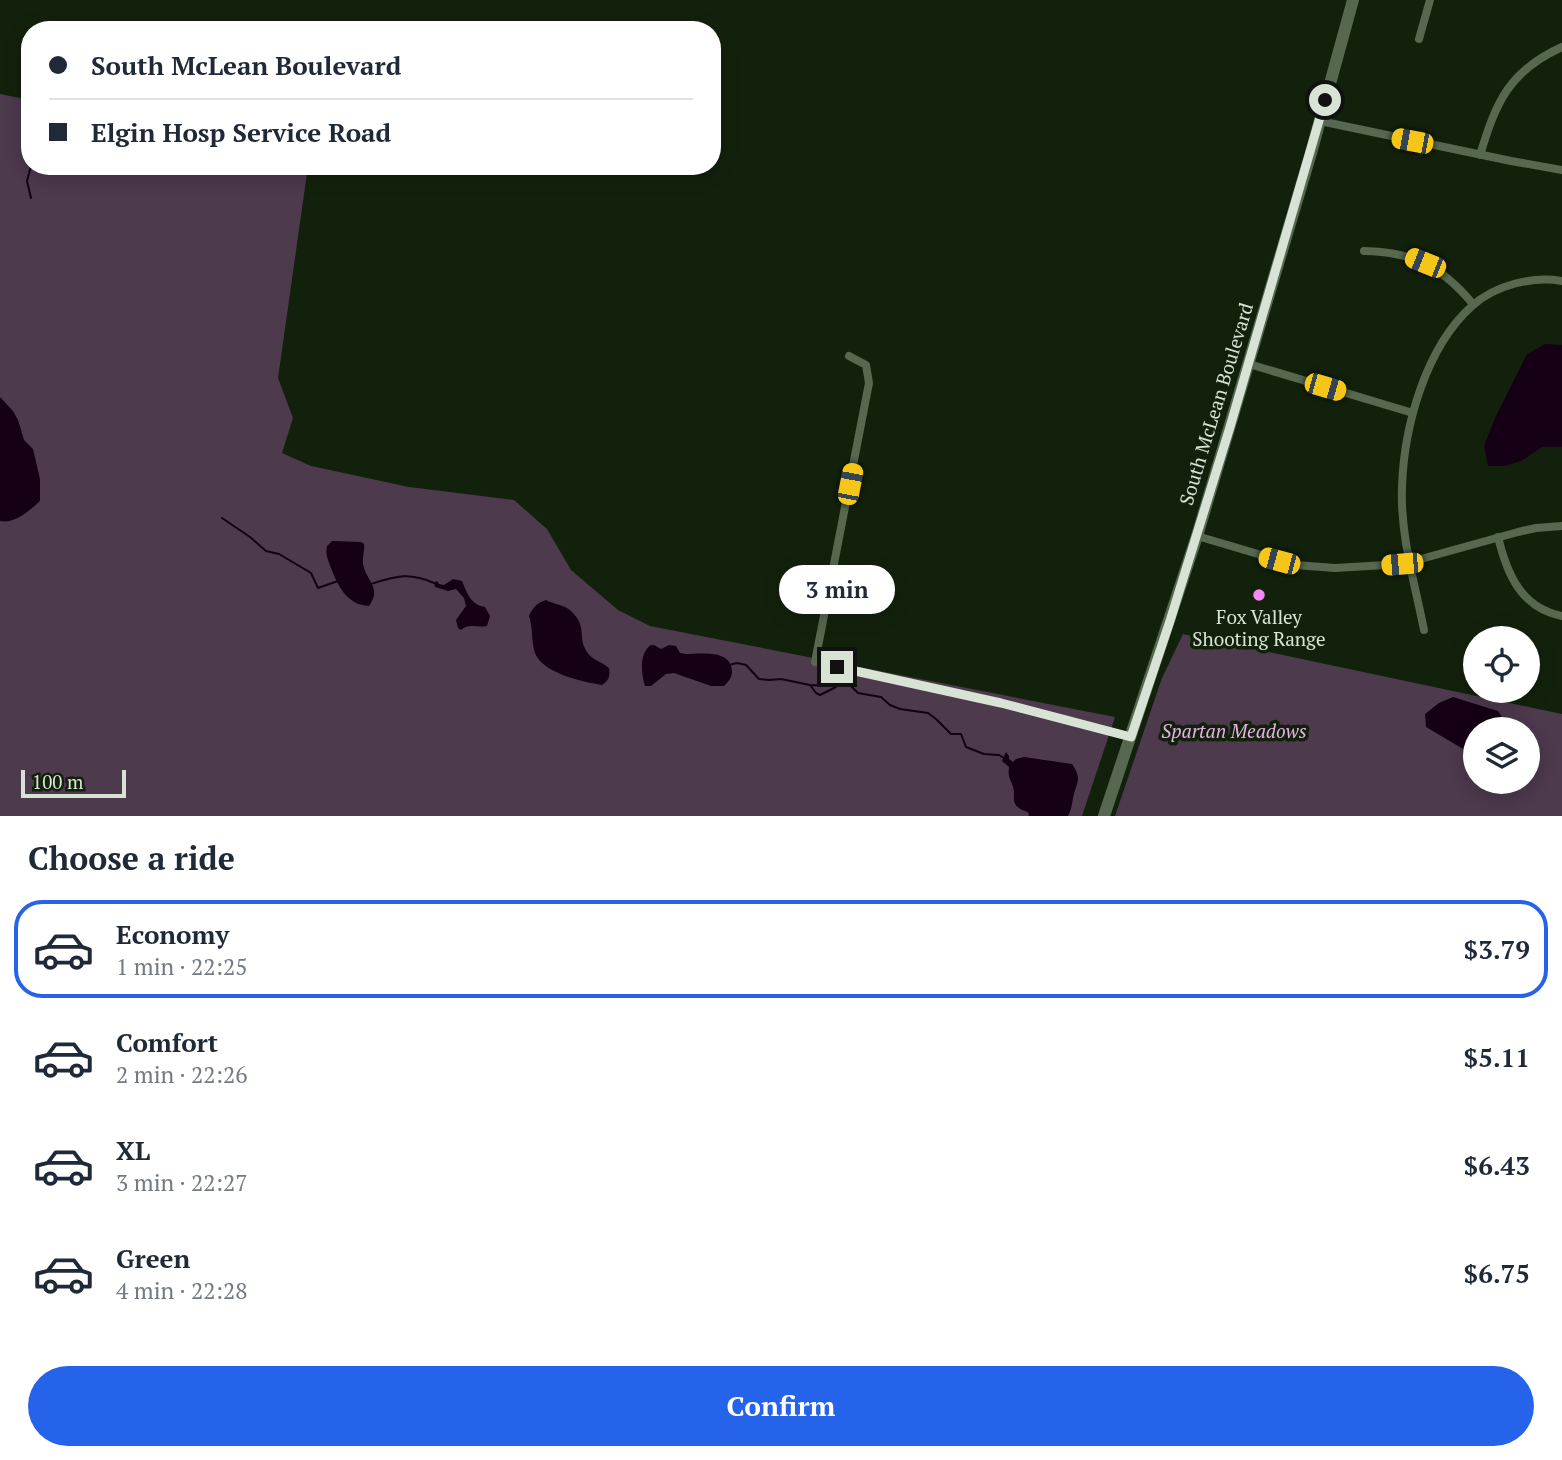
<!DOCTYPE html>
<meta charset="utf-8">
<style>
:root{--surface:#fff;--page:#f6f6f7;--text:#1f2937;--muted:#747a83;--line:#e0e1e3;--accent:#2563eb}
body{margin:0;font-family:"PT Serif",serif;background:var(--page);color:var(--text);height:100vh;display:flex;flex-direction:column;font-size:26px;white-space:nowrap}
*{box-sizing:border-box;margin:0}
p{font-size:23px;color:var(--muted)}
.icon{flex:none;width:38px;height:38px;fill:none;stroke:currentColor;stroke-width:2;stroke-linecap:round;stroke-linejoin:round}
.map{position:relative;height:816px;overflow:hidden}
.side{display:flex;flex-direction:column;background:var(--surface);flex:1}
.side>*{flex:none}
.banner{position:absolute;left:21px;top:21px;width:700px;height:154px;border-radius:28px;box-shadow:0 4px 18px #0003;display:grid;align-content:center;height:154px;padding:0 28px;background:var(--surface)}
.fabs{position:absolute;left:1463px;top:626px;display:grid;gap:14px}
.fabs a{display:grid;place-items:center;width:77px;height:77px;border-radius:50%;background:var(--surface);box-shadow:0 4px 18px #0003;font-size:35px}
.scale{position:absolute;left:21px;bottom:18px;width:105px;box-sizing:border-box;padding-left:7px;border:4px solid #d9e3d5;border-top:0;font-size:19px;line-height:24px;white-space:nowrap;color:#d9e3d5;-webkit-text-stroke:5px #12210c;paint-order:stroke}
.end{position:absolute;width:32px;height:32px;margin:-16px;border:9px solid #d9e3d5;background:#111;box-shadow:0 0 0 4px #111}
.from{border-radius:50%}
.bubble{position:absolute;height:49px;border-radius:24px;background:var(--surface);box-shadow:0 4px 18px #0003;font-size:23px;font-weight:700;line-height:49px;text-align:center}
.car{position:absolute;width:21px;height:42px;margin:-21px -10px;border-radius:9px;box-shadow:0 0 5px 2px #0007;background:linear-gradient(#f5c518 24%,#345 0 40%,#f5c518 0 76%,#345 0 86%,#f5c518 0)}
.banner b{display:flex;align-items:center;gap:24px;height:66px;font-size:26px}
.banner b+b{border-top:2px solid var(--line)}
.banner i{width:18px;height:18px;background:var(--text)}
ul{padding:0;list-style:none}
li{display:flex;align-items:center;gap:21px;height:98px;margin:0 14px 10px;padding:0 14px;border:4px solid transparent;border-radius:28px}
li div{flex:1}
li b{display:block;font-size:26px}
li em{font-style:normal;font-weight:700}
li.on{border-color:var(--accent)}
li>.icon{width:63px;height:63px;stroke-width:1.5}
h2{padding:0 28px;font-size:32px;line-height:84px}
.primary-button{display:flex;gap:14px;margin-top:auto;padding:14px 28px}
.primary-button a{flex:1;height:80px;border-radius:42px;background:var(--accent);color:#fff;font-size:28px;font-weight:700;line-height:80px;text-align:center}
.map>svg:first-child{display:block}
.green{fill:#4d3a4d;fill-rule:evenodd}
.water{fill:#150015}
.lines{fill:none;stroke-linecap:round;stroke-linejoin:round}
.stream{stroke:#150015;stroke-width:2}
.street{stroke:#56684f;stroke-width:8}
.secondary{stroke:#56684f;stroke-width:12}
.route{stroke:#d9e3d5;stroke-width:9}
.poi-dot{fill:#f38af1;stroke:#12210c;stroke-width:2.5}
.labels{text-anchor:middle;stroke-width:7;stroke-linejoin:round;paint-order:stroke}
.street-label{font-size:19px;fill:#d9e3d5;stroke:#12210c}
.poi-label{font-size:19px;fill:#d9e3d5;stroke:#12210c}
.park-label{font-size:19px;font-style:italic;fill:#e7afe5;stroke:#12210c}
</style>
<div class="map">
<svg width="1562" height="816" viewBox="0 0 1562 816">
<rect width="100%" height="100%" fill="#12210c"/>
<path class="green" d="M 0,94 L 30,100 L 30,166 L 308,166 L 278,378 L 293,418 L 282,453 L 311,466 L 409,487 L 514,500 L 547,529 L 571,570 L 618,610 L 650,626 L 1115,717 L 1082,816 L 0,816 Z
M 1183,634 L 1562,714 L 1562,816 L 1115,816 L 1162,678 ZM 1475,730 L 1528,730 L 1528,782 L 1475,782 Z"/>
<path class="water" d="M 1545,344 L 1562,345 L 1562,447 L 1542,447 L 1521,461 L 1505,466 L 1488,466 L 1484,446 L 1495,418 L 1527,354 Z
M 0,397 L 13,411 L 18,420 L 24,440 L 33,449 L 40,479 L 40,501 C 29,511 15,524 0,521 Z
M 332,541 L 361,542 L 364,544 C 365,552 361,560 364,568 C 369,583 381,589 369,606 C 347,605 338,586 331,568 C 328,560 325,555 327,546 Z
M 453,579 L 462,581 C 467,593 471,605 485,607 L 490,616 L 487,626 C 477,628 469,623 461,630 L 458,628 L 456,620 L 466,606 L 464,598 L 456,589 L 448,591 L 435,587 L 434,583 L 437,581 L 439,584 L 444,585 Z
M 546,600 C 553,604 565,605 571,611 C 588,627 577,637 587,652 C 592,660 602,662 609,668 C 610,677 609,680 602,685 C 583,682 542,673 535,653 C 531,641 533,627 529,616 C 533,607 537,603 546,600 Z
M 651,645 L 654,645 L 661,649 L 669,645 L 676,646 L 680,653 L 686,654 C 700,654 726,650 731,666 C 734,675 730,680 724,686 L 711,686 L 674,673 L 666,674 L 651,686 L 645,686 C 641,673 639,653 651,645 Z
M 1453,697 L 1498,711 L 1507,725 L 1508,730 L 1475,730 L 1475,756 L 1426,727 L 1425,714 L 1439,703 Z
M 1006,752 L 1009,756 L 1009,759 L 1013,762 L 1016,759 L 1024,757 L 1072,764 C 1083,780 1076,782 1073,798 C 1072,805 1071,810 1068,816 L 1029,816 L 1028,812 C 1006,805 1018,796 1012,784 C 1009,777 1008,775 1009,767 L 1002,761 Z"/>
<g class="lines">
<path class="stream" d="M 31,166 L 27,181 L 31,198
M 222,518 L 250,537 L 266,551 L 279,554 L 311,573 L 318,588 L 338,581
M 371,584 C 397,576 409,572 434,583
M 729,665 L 737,663 L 746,665 L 759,679 L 769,680 L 781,679 L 810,685 L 851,686 L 858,693 L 881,697 L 890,705 L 900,709 L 928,713 L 936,719 L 951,734 L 961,734 L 966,747 L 984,754 L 999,755 L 1004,758
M 810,685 L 816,693 L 820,695 L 836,687"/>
<path class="street" d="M 1419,39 L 1430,0
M 1320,121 L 1511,161 L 1562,170
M 1480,155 C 1496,102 1509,71 1562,47
M 1364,251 C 1414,252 1441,266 1473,304
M 849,356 L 866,365 L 869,383 L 815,662 C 921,684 1027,708 1131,737
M 1249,364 L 1413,413
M 1197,536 L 1295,565 L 1335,568 L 1403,564 L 1518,532 L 1536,528 L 1562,526
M 1498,537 C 1507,574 1521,608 1562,616
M 1424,630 C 1415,584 1400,535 1402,487 C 1404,427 1425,348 1472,306 C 1495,285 1532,276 1562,281"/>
<path class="secondary" d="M 1104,816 L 1197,536 L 1311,153 L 1353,0"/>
</g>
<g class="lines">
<path class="route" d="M 837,667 L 1001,703 L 1131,737 L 1170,621 L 1230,427 L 1325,100"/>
</g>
<circle class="poi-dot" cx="1259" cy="595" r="7"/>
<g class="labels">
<g class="street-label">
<text transform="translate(1216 404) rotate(-73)" y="7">South McLean Boulevard</text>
</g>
<g class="poi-label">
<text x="1259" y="624">Fox Valley<tspan x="1259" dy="22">Shooting Range</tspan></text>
</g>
<g class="park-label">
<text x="1234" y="738">Spartan Meadows</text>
</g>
</g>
</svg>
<div class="fabs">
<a><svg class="icon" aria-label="locate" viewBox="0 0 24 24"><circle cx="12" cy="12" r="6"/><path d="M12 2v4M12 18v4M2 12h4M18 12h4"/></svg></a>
<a><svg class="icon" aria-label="layers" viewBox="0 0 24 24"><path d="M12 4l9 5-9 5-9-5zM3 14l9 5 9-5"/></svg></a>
</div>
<div class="scale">100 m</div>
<i class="end from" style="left:1325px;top:100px"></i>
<i class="end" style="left:837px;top:667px"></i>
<div class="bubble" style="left:779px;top:565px;width:116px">3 min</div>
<i class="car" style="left:1412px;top:141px;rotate:281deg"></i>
<i class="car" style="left:1425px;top:263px;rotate:292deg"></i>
<i class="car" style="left:1325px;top:387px;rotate:106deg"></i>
<i class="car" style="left:850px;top:484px;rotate:11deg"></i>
<i class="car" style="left:1279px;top:561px;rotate:285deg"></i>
<i class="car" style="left:1402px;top:564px;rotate:265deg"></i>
<div class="banner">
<b><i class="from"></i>South McLean Boulevard</b>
<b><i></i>Elgin Hosp Service Road</b>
</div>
</div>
<section class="side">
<h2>Choose a ride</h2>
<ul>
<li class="on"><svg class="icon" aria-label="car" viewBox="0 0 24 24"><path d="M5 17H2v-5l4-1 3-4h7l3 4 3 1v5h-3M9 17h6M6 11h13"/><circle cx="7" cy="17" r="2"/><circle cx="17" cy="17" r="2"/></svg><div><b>Economy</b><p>1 min · 22:25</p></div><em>$3.79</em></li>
<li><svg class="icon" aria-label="car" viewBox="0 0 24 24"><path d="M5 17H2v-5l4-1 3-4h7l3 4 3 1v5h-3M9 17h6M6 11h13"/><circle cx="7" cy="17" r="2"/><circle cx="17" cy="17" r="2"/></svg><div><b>Comfort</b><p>2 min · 22:26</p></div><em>$5.11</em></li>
<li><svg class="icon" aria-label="car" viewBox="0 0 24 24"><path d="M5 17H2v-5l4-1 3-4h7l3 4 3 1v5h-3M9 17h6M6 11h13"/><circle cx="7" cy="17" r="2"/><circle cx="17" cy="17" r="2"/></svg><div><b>XL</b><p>3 min · 22:27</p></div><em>$6.43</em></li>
<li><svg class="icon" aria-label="car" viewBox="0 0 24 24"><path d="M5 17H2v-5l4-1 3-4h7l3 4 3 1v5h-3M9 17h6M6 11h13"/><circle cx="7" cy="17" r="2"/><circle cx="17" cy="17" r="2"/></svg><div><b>Green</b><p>4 min · 22:28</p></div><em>$6.75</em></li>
</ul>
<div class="primary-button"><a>Confirm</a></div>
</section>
